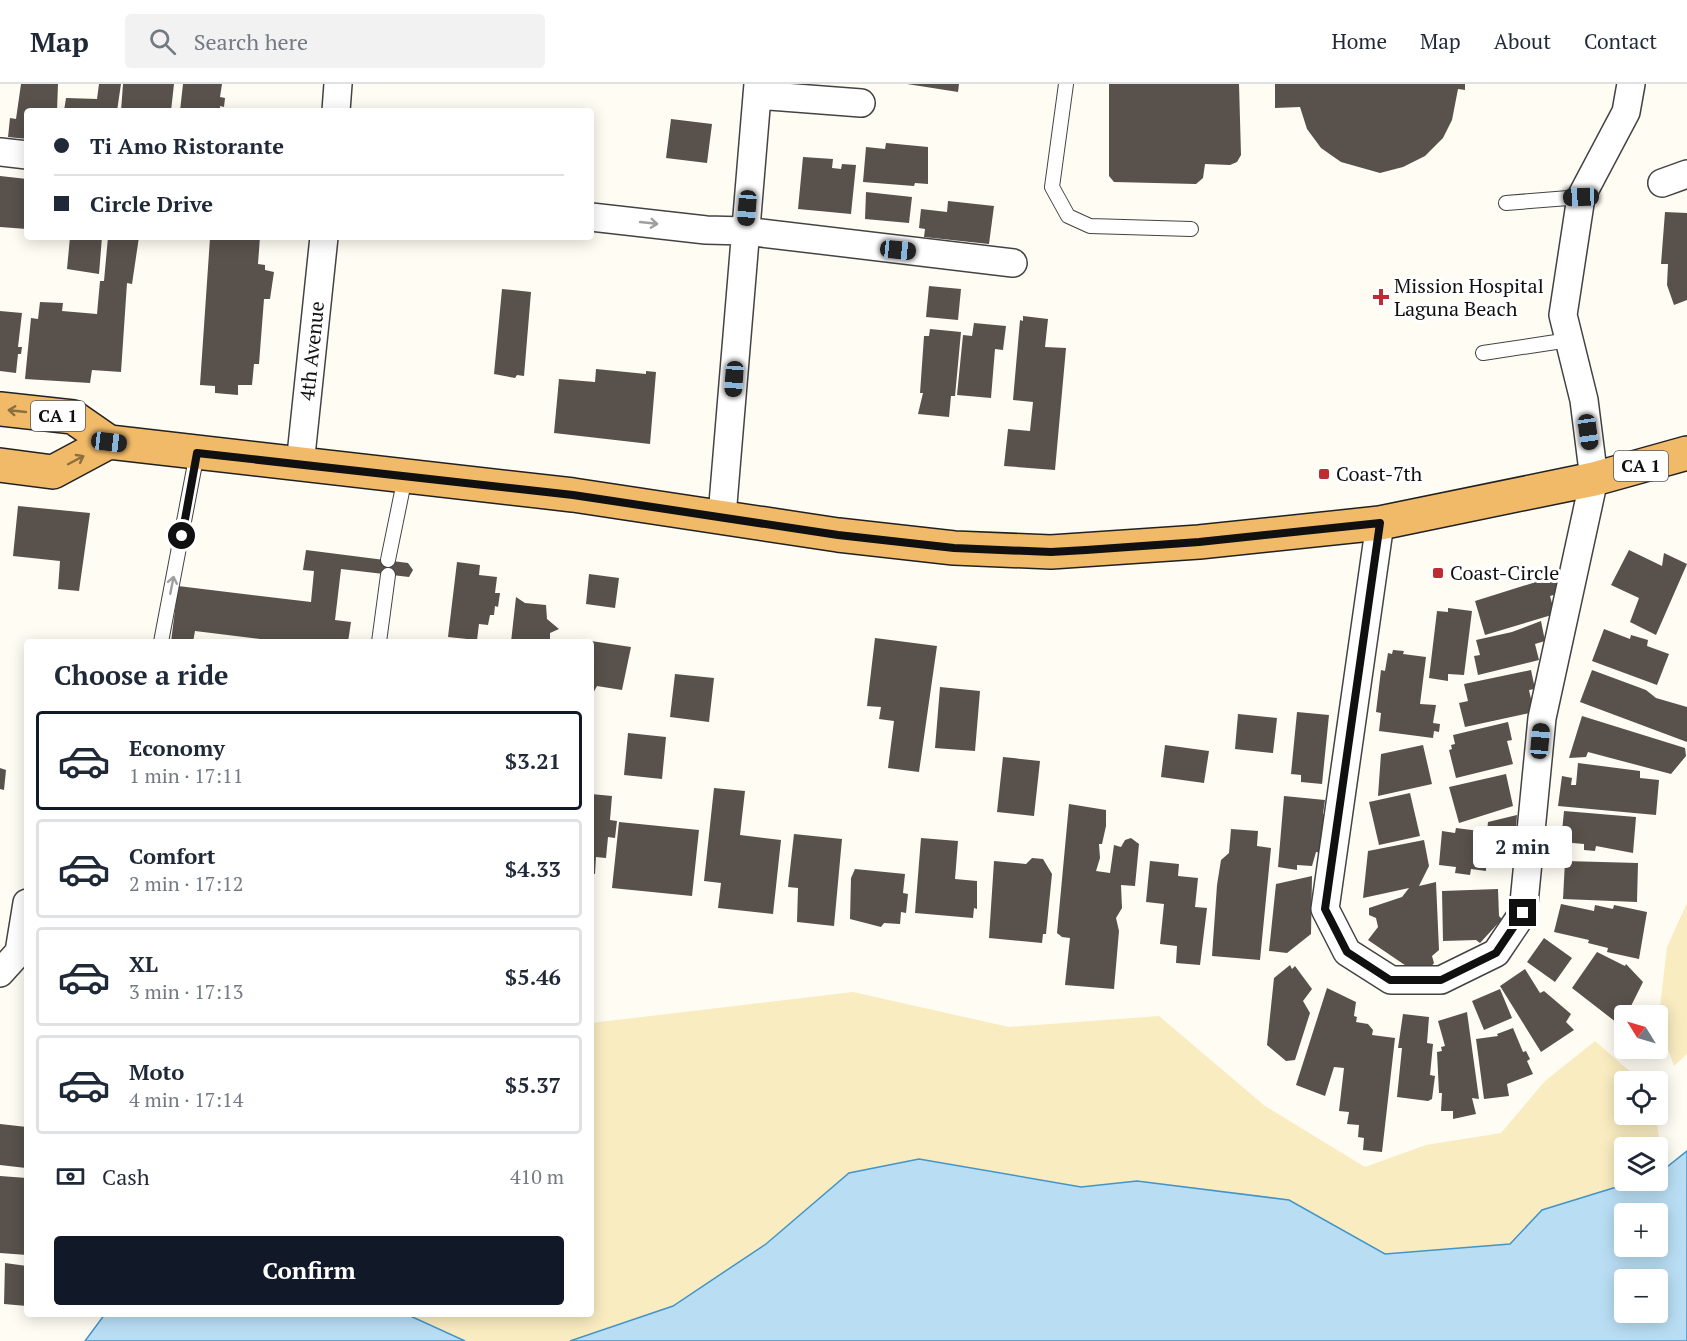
<!DOCTYPE html>
<meta charset="utf-8">
<style>
:root{--surface:#fff;--page:#f2f2f3;--text:#1f2937;--muted:#747a83;--line:#e0e1e3;--accent:#111827}
body{margin:0;font-family:"PT Serif",serif;background:var(--page);color:var(--text);height:100vh;display:flex;flex-direction:column;font-size:22px;white-space:nowrap}
*{box-sizing:border-box;margin:0}
p{font-size:20px;color:var(--muted)}
.icon{flex:none;width:33px;height:33px;fill:none;stroke:currentColor;stroke-width:2;stroke-linecap:round;stroke-linejoin:round}
.map{position:relative;flex:1;overflow:hidden}
.panel{position:absolute;left:24px;top:555px;width:570px;height:678px;display:flex;flex-direction:column;background:var(--surface);border-radius:6px;box-shadow:0 3px 15px #0003}
.panel>*{flex:none}
.guide{position:absolute;left:24px;top:24px;width:570px;height:132px;border-radius:6px;box-shadow:0 3px 15px #0003;display:grid;align-content:center;height:132px;padding:0 30px;background:var(--surface)}
.needle{width:39px;rotate:307deg}
.tools{position:absolute;left:1614px;top:921px;display:grid;gap:12px}
.tools a{display:grid;place-items:center;width:54px;height:54px;border-radius:6px;background:var(--surface);box-shadow:0 3px 15px #0003;font-size:30px}
.end{position:absolute;width:27px;height:27px;margin:-14px;border:8px solid #101010;background:#fff;box-shadow:0 0 0 3px #fff}
.from{border-radius:50%}
.bubble{position:absolute;height:42px;border-radius:6px;background:var(--surface);box-shadow:0 3px 15px #0003;font-size:20px;font-weight:600;line-height:42px;text-align:center}
.car{position:absolute;width:18px;height:36px;margin:-18px -9px;border-radius:8px;box-shadow:0 0 4px 2px #0007;background:linear-gradient(#222 24%,#8ab4d8 0 40%,#222 0 76%,#8ab4d8 0 86%,#222 0)}
.guide b{display:flex;align-items:center;gap:21px;height:57px;font-size:22px}
.guide b+b{border-top:2px solid var(--line)}
.guide i{width:15px;height:15px;background:var(--text)}
ul{padding:0;list-style:none}
li{display:flex;align-items:center;gap:18px;height:99px;margin:0 12px 9px;padding:0 18px;border:3px solid var(--line);border-radius:6px}
li div{flex:1}
li b{display:block;font-size:22px}
li em{font-style:normal;font-weight:600}
li.current{border-color:var(--accent)}
li>.icon{width:54px;height:54px;stroke-width:1.5}
h2{padding:0 30px;font-size:27px;line-height:72px}
.pay{display:flex;align-items:center;gap:15px;height:66px;padding:0 30px;font-size:22px}
.pay p{margin-inline-start:auto}
.button{display:flex;gap:12px;margin-top:auto;padding:12px 30px}
.button a{flex:1;height:69px;border-radius:6px;background:var(--accent);color:#fff;font-size:24px;font-weight:600;line-height:69px;text-align:center}
header{display:flex;align-items:center;gap:36px;box-sizing:border-box;height:84px;padding:0 30px;background:var(--surface);border-bottom:2px solid var(--line)}
header strong{font-size:28px}
nav{display:flex;gap:33px;margin-inline-start:auto;font-size:21px}
.search{width:420px;height:54px;background:var(--page);display:flex;align-items:center;gap:15px;box-sizing:border-box;padding:0 21px;border-radius:6px;color:var(--muted);font-size:22px}
.map>svg:first-child{display:block}
.sand{fill:#f9ecc1}
.water{fill:#b9def4;stroke:#4394c9;stroke-width:1.5;fill-rule:evenodd}
.building{fill:#58514c}
.lines{fill:none;stroke-linecap:round;stroke-linejoin:round}
.service-casing{stroke:#434343;stroke-width:16}
.minor-casing{stroke:#434343;stroke-width:30}
.trunk-casing{stroke:#212121;stroke-width:36}
.service{stroke:#fff;stroke-width:14}
.minor{stroke:#fff;stroke-width:27}
.trunk{stroke:#f1ba68;stroke-width:33}
.oneway{stroke:#9f9f9f}
.oneway2{stroke:#8c6e40}
.route{stroke:#101010;stroke-width:8}
.poi-dot{fill:#bc2c33;stroke:#fff;stroke-width:2}
.labels{text-anchor:middle;stroke-width:6;stroke-linejoin:round;paint-order:stroke}
.shield{fill:#fff;stroke:#585858;stroke-width:1.5}
.shield-label{font-size:18px;font-weight:bold;fill:#101010}
.poi-label{font-size:20px;fill:#101010;stroke:#fff;text-anchor:start}
.street-label{font-size:20px;fill:#101010;stroke:#fff}
</style>
<header>
<strong>Map</strong>
<div class="search"><svg class="icon" aria-label="search" viewBox="0 0 24 24"><circle cx="10" cy="10" r="6"/><path d="M15 15l6 6"/></svg>Search here</div>
<nav><a>Home</a><a>Map</a><a>About</a><a>Contact</a></nav>
</header>
<div class="map">
<svg width="1687" height="1257" viewBox="0 0 1687 1257">
<rect width="100%" height="100%" fill="#fffcf3"/>
<path class="sand" d="M 1687,819 L 1687,970 L 1674,982 L 1658,939 L 1667,863 Z
M 853,908 L 1009,943 L 1159,932 L 1265,1022 L 1365,1083 L 1426,1061 L 1501,1049 L 1545,997 L 1595,957 L 1641,997 L 1624,998 L 1624,1030 L 1656,1031 L 1663,1088 L 1658,1090 L 1658,1064 L 1624,1064 L 1624,1096 L 1636,1097 L 1542,1126 L 1510,1160 L 1385,1170 L 1288,1116 L 1137,1097 L 1081,1103 L 919,1075 L 849,1089 L 766,1160 L 672,1222 L 570,1257 L 465,1257 L 406,1230 L 591,1230 L 591,939 Z"/>
<path class="water" d="M 1687,1067 L 1687,1257 L 570,1257 L 673,1222 L 766,1160 L 849,1089 L 919,1075 L 1081,1103 L 1137,1097 L 1289,1116 L 1385,1170 L 1510,1160 L 1542,1126 L 1636,1097 L 1658,1096 L 1658,1090 ZM 1624,1130 L 1658,1130 L 1658,1162 L 1624,1162 ZM 1624,1196 L 1658,1196 L 1658,1228 L 1624,1228 Z
M 105,1230 L 406,1230 L 465,1257 L 85,1257 Z"/>
<path class="building" d="M 21,0 L 58,0 L 57,27 L 27,27 L 27,55 L 8,53 L 10,34 L 16,35 Z
M 99,0 L 121,0 L 117,27 L 64,27 L 66,14 L 97,15 Z
M 123,0 L 174,0 L 171,27 L 121,27 Z
M 183,0 L 222,0 L 220,13 L 225,14 L 224,23 L 220,22 L 220,27 L 180,27 Z
M 907,0 L 959,0 L 958,8 Z
M 1109,0 L 1239,0 L 1241,71 L 1237,78 L 1230,81 L 1205,80 L 1203,94 L 1196,100 L 1114,98 L 1109,92 Z
M 1275,0 L 1465,0 L 1465,6 L 1458,5 L 1452,36 L 1443,54 L 1425,72 L 1403,83 L 1380,89 L 1341,78 L 1321,64 L 1307,45 L 1300,23 L 1275,24 Z
M 671,35 L 712,40 L 707,79 L 666,74 Z
M 886,59 L 928,63 L 928,100 L 915,99 L 914,102 L 863,98 L 866,63 L 885,65 Z
M 803,73 L 833,75 L 832,84 L 841,85 L 842,80 L 856,81 L 851,130 L 798,125 Z
M 0,92 L 27,95 L 27,145 L 0,143 Z
M 866,108 L 912,113 L 909,139 L 865,135 Z
M 948,117 L 994,122 L 989,160 L 924,153 L 925,145 L 919,144 L 921,125 L 947,128 Z
M 1665,128 L 1687,129 L 1687,216 L 1674,221 L 1667,201 L 1668,180 L 1661,180 Z
M 70,153 L 102,153 L 99,190 L 67,185 Z
M 108,153 L 139,153 L 132,200 L 127,199 L 121,288 L 92,286 L 90,299 L 25,295 L 31,234 L 38,235 L 40,218 L 63,219 L 62,227 L 97,230 L 100,197 L 104,197 Z
M 260,153 L 258,180 L 265,181 L 265,186 L 274,188 L 270,215 L 264,215 L 259,280 L 254,280 L 252,301 L 238,301 L 238,311 L 215,309 L 215,302 L 200,301 L 210,154 Z
M 929,202 L 961,205 L 958,236 L 926,233 Z
M 502,205 L 531,208 L 524,292 L 517,291 L 515,294 L 494,290 Z
M 0,227 L 22,229 L 18,263 L 22,263 L 21,270 L 18,270 L 16,289 L 0,287 Z
M 1023,232 L 1048,235 L 1045,263 L 1066,264 L 1055,386 L 1004,382 L 1008,345 L 1030,347 L 1033,318 L 1013,316 L 1020,236 L 1023,237 Z
M 974,239 L 1006,242 L 1003,266 L 995,265 L 991,314 L 957,311 L 963,251 L 972,252 Z
M 930,245 L 961,248 L 955,312 L 951,312 L 949,333 L 918,330 L 923,309 L 920,309 L 924,252 L 929,252 Z
M 596,285 L 646,290 L 646,287 L 656,288 L 650,360 L 554,349 L 559,295 L 595,298 Z
M 18,422 L 90,429 L 79,507 L 58,505 L 60,477 L 13,472 Z
M 306,466 L 408,479 L 413,486 L 409,493 L 341,485 L 335,536 L 351,538 L 348,558 L 285,558 L 195,547 L 193,558 L 171,558 L 178,502 L 311,518 L 314,487 L 303,486 Z
M 1629,466 L 1662,482 L 1664,469 L 1687,480 L 1656,551 L 1630,538 L 1639,514 L 1611,501 Z
M 457,478 L 480,481 L 479,491 L 497,493 L 495,509 L 500,509 L 498,523 L 495,522 L 494,531 L 490,531 L 488,541 L 479,540 L 477,556 L 448,553 Z
M 589,490 L 619,494 L 615,524 L 586,520 Z
M 1552,493 L 1560,497 L 1557,510 L 1550,512 L 1555,530 L 1485,551 L 1475,517 Z
M 516,513 L 525,519 L 546,521 L 547,535 L 559,545 L 550,549 L 550,558 L 511,558 Z
M 1448,524 L 1472,527 L 1464,591 L 1448,590 L 1448,597 L 1429,594 L 1437,527 L 1448,528 Z
M 1541,537 L 1545,557 L 1535,560 L 1539,576 L 1478,591 L 1474,572 L 1480,571 L 1476,556 L 1512,548 Z
M 1604,545 L 1630,555 L 1631,551 L 1648,556 L 1647,562 L 1669,570 L 1657,601 L 1592,577 Z
M 875,554 L 937,562 L 919,688 L 888,684 L 894,637 L 879,635 L 881,623 L 867,622 Z
M 591,557 L 631,563 L 622,606 L 597,602 L 591,613 Z
M 1393,566 L 1404,567 L 1403,570 L 1426,573 L 1420,620 L 1436,621 L 1433,639 L 1440,640 L 1439,648 L 1434,647 L 1433,654 L 1379,647 L 1381,629 L 1376,628 L 1381,586 L 1385,587 L 1388,569 L 1392,570 Z
M 1531,586 L 1535,605 L 1529,606 L 1534,628 L 1465,643 L 1459,619 L 1468,617 L 1464,600 Z
M 1592,586 L 1646,606 L 1656,614 L 1687,623 L 1687,658 L 1580,618 Z
M 675,590 L 714,594 L 709,638 L 670,633 Z
M 940,603 L 980,607 L 975,667 L 935,664 Z
M 1297,628 L 1329,631 L 1322,700 L 1301,698 L 1301,691 L 1291,690 Z
M 1238,630 L 1277,634 L 1273,669 L 1235,665 Z
M 1582,632 L 1685,664 L 1686,672 L 1671,690 L 1588,668 L 1586,673 L 1569,674 Z
M 1508,638 L 1512,656 L 1507,657 L 1513,680 L 1456,694 L 1449,666 L 1452,665 L 1451,661 L 1455,660 L 1453,651 Z
M 628,649 L 666,653 L 662,695 L 624,691 Z
M 1165,661 L 1209,667 L 1204,699 L 1161,693 Z
M 1423,661 L 1432,700 L 1378,712 L 1381,670 Z
M 1003,673 L 1040,677 L 1034,732 L 997,728 Z
M 1578,679 L 1640,687 L 1640,694 L 1659,696 L 1656,731 L 1558,722 L 1562,692 L 1572,694 L 1571,701 L 1576,701 Z
M 0,684 L 6,686 L 4,706 L 0,705 Z
M 1506,690 L 1513,722 L 1459,739 L 1449,703 Z
M 714,704 L 745,707 L 740,751 L 781,756 L 773,830 L 718,824 L 721,799 L 704,797 Z
M 1410,709 L 1420,752 L 1379,761 L 1369,718 Z
M 591,710 L 612,712 L 610,736 L 617,737 L 615,754 L 608,753 L 606,774 L 596,773 L 595,790 L 591,789 Z
M 1284,712 L 1325,716 L 1323,730 L 1326,731 L 1322,769 L 1316,768 L 1312,782 L 1297,781 L 1297,786 L 1278,783 Z
M 1069,720 L 1106,726 L 1106,742 L 1102,760 L 1099,760 L 1100,774 L 1096,787 L 1110,789 L 1114,761 L 1121,763 L 1125,756 L 1131,754 L 1139,760 L 1135,802 L 1121,801 L 1122,824 L 1116,834 L 1119,847 L 1114,905 L 1065,901 L 1070,854 L 1062,853 L 1057,849 Z
M 1564,727 L 1636,733 L 1633,769 L 1596,762 L 1595,767 L 1584,766 L 1584,760 L 1561,758 Z
M 1517,731 L 1515,759 L 1486,769 L 1486,787 L 1471,785 L 1470,791 L 1455,789 L 1456,783 L 1439,781 L 1442,747 L 1455,749 L 1456,744 L 1487,748 L 1488,738 Z
M 619,738 L 699,746 L 692,812 L 612,804 Z
M 1231,745 L 1258,747 L 1257,762 L 1271,764 L 1260,876 L 1212,872 L 1217,801 L 1221,776 L 1229,769 Z
M 794,750 L 842,755 L 834,842 L 797,838 L 798,804 L 788,803 Z
M 921,754 L 958,757 L 955,795 L 977,797 L 977,825 L 974,824 L 973,834 L 915,829 Z
M 1424,756 L 1429,782 L 1419,802 L 1436,798 L 1439,866 L 1432,872 L 1434,879 L 1426,889 L 1418,890 L 1368,856 L 1378,843 L 1376,834 L 1369,831 L 1369,824 L 1402,813 L 1409,804 L 1363,814 L 1368,767 Z
M 1032,774 L 1043,775 L 1052,790 L 1046,850 L 1043,850 L 1042,859 L 989,854 L 994,777 L 1026,780 Z
M 1150,777 L 1179,780 L 1178,792 L 1198,794 L 1195,823 L 1207,824 L 1200,881 L 1176,879 L 1177,862 L 1160,860 L 1164,820 L 1146,818 Z
M 1565,777 L 1638,779 L 1637,818 L 1563,815 Z
M 855,785 L 905,790 L 903,809 L 908,810 L 906,829 L 901,828 L 900,840 L 884,839 L 881,843 L 850,835 L 851,794 Z
M 1312,792 L 1311,850 L 1287,869 L 1269,867 L 1276,800 Z
M 1498,805 L 1499,832 L 1502,835 L 1480,859 L 1476,856 L 1443,857 L 1442,807 Z
M 1561,820 L 1594,827 L 1595,821 L 1613,825 L 1614,821 L 1647,828 L 1639,875 L 1607,868 L 1608,864 L 1588,859 L 1589,856 L 1554,848 Z
M 1544,854 L 1572,874 L 1555,898 L 1527,878 Z
M 1597,868 L 1625,882 L 1626,880 L 1643,898 L 1621,942 L 1572,904 Z
M 1290,881 L 1292,885 L 1295,882 L 1312,905 L 1303,917 L 1310,929 L 1295,976 L 1286,977 L 1267,961 L 1274,894 Z
M 1525,885 L 1540,909 L 1544,907 L 1571,930 L 1566,938 L 1574,946 L 1541,968 L 1500,902 Z
M 1327,904 L 1356,918 L 1354,932 L 1357,933 L 1356,938 L 1368,940 L 1373,946 L 1372,951 L 1395,954 L 1382,1068 L 1363,1066 L 1364,1054 L 1358,1053 L 1359,1041 L 1347,1040 L 1349,1028 L 1339,1027 L 1344,984 L 1334,983 L 1325,1012 L 1296,1001 Z
M 1500,905 L 1512,934 L 1484,946 L 1472,917 Z
M 1467,928 L 1479,1015 L 1472,1014 L 1476,1030 L 1453,1035 L 1453,1027 L 1441,1027 L 1442,1009 L 1439,1009 L 1437,968 L 1442,967 L 1441,963 L 1445,962 L 1438,937 Z
M 1403,930 L 1429,933 L 1427,959 L 1433,960 L 1430,991 L 1435,992 L 1432,1015 L 1428,1017 L 1397,1013 L 1402,964 L 1398,964 Z
M 1513,944 L 1523,968 L 1526,967 L 1530,975 L 1527,977 L 1533,990 L 1507,1000 L 1509,1012 L 1484,1015 L 1476,955 L 1498,952 L 1497,950 Z
M 0,1040 L 27,1043 L 26,1084 L 0,1081 Z
M 0,1092 L 27,1094 L 27,1171 L 0,1169 Z
M 5,1179 L 27,1182 L 27,1222 L 4,1220 Z"/>
<g class="lines">
<g class="service-casing">
<path id="service" d="M 1066,0 L 1052,103 L 1068,132 L 1090,142 L 1191,145
M 1506,119 L 1581,113
M 1483,269 L 1569,256
M 388,476 L 405,393
M 161,558 L 197,369
M 379,558 L 388,491"/>
</g>
<g class="minor-casing">
<path id="minor" d="M 757,11 L 861,19
M 336,27 L 338,0
M 0,68 L 27,71
M 1662,99 L 1687,90
M 591,133 L 706,146 L 745,147 L 1013,179
M 300,381 L 324,153
M 722,432 L 758,0
M 1380,439 L 1325,825 L 1347,868 L 1391,896 L 1441,896 L 1496,869 L 1523,829 L 1542,634 L 1594,395 L 1584,316 L 1563,231 L 1581,113 L 1626,28 L 1631,0
M 0,889 L 19,868 L 27,819"/>
</g>
<g class="trunk-casing">
<path id="trunk" d="M 0,325 L 73,333 L 109,358 L 573,411 L 838,451 L 954,464 L 1051,468 L 1199,458 L 1380,439 L 1594,395 L 1687,369
M 0,381 L 53,388 L 109,358"/>
</g>
<use href="#service" class="service"/>
<use href="#minor" class="minor"/>
<use href="#trunk" class="trunk"/>
</g>
<defs><path id="oneway-shaft" d="M-6 0H5M1.5-3L5.5 0L1.5 3" fill="none" stroke-width="1.6" stroke-linecap="round" stroke-linejoin="round" transform="scale(1.5)"/></defs>
<g class="oneway">
<use href="#oneway-shaft" transform="translate(649 139) rotate(6)"/>
<use href="#oneway-shaft" transform="translate(172 501) rotate(-79)"/>
</g>
<g class="oneway2">
<use href="#oneway-shaft" transform="translate(17 327) rotate(-174)"/>
<use href="#oneway-shaft" transform="translate(76 376) rotate(-28)"/>
</g>
<g class="lines">
<path class="route" d="M 182,452 L 197,369 L 573,411 L 838,451 L 954,464 L 1051,468 L 1086,466 L 1199,458 L 1380,439 L 1325,825 L 1347,868 L 1390,896 L 1441,896 L 1496,869 L 1523,829"/>
</g>
<g class="poi-dot">
<path d="M1378 204h6v6h6v6h-6v6h-6v-6h-6v-6h6z"/>
<rect x="1318" y="384" width="12" height="12" rx="3"/>
<rect x="1432" y="483" width="12" height="12" rx="3"/>
</g>
<g class="labels">
<g class="shield">
<rect x="31" y="317" width="54" height="30" rx="4.5"/>
<rect x="1614" y="367" width="54" height="30" rx="4.5"/>
</g>
<g class="shield-label">
<text x="58" y="338">CA 1</text>
<text x="1641" y="388">CA 1</text>
</g>
<g class="poi-label">
<text x="1394" y="209">Mission Hospital<tspan x="1394" dy="23">Laguna Beach</tspan></text>
<text x="1336" y="397">Coast-7th</text>
<text x="1450" y="496">Coast-Circle</text>
</g>
<g class="street-label">
<text transform="translate(312 267) rotate(-84)" y="7">4th Avenue</text>
</g>
</g>
</svg>
<div class="tools">
<a><svg class="needle" viewBox="-14 -14 28 28"><path d="M0-13l5 13h-10z" fill="#e53935"/><path d="M0 13l5-13h-10z" fill="#747a83"/></svg></a>
<a><svg class="icon" aria-label="locate" viewBox="0 0 24 24"><circle cx="12" cy="12" r="6"/><path d="M12 2v4M12 18v4M2 12h4M18 12h4"/></svg></a>
<a><svg class="icon" aria-label="layers" viewBox="0 0 24 24"><path d="M12 4l9 5-9 5-9-5zM3 14l9 5 9-5"/></svg></a>
<a>+</a>
<a>−</a>
</div>
<i class="end from" style="left:182px;top:452px"></i>
<i class="end" style="left:1523px;top:829px"></i>
<div class="bubble" style="left:1473px;top:742px;width:99px">2 min</div>
<i class="car" style="left:1581px;top:113px;rotate:268deg"></i>
<i class="car" style="left:747px;top:124px;rotate:185deg"></i>
<i class="car" style="left:898px;top:166px;rotate:96deg"></i>
<i class="car" style="left:734px;top:295px;rotate:184deg"></i>
<i class="car" style="left:1588px;top:348px;rotate:172deg"></i>
<i class="car" style="left:109px;top:358px;rotate:97deg"></i>
<i class="car" style="left:1540px;top:657px;rotate:5deg"></i>
<div class="guide">
<b><i class="from"></i>Ti Amo Ristorante</b>
<b><i></i>Circle Drive</b>
</div>
<section class="panel">
<h2>Choose a ride</h2>
<ul>
<li class="current"><svg class="icon" aria-label="car" viewBox="0 0 24 24"><path d="M5 17H2v-5l4-1 3-4h7l3 4 3 1v5h-3M9 17h6M6 11h13"/><circle cx="7" cy="17" r="2"/><circle cx="17" cy="17" r="2"/></svg><div><b>Economy</b><p>1 min · 17:11</p></div><em>$3.21</em></li>
<li><svg class="icon" aria-label="car" viewBox="0 0 24 24"><path d="M5 17H2v-5l4-1 3-4h7l3 4 3 1v5h-3M9 17h6M6 11h13"/><circle cx="7" cy="17" r="2"/><circle cx="17" cy="17" r="2"/></svg><div><b>Comfort</b><p>2 min · 17:12</p></div><em>$4.33</em></li>
<li><svg class="icon" aria-label="car" viewBox="0 0 24 24"><path d="M5 17H2v-5l4-1 3-4h7l3 4 3 1v5h-3M9 17h6M6 11h13"/><circle cx="7" cy="17" r="2"/><circle cx="17" cy="17" r="2"/></svg><div><b>XL</b><p>3 min · 17:13</p></div><em>$5.46</em></li>
<li><svg class="icon" aria-label="car" viewBox="0 0 24 24"><path d="M5 17H2v-5l4-1 3-4h7l3 4 3 1v5h-3M9 17h6M6 11h13"/><circle cx="7" cy="17" r="2"/><circle cx="17" cy="17" r="2"/></svg><div><b>Moto</b><p>4 min · 17:14</p></div><em>$5.37</em></li>
</ul>
<div class="pay"><svg class="icon" aria-label="cash" viewBox="0 0 24 24"><path d="M3 7h18v10H3z"/><circle cx="12" cy="12" r="2"/></svg>Cash<p>410 m</p></div>
<div class="button"><a>Confirm</a></div>
</section>
</div>
